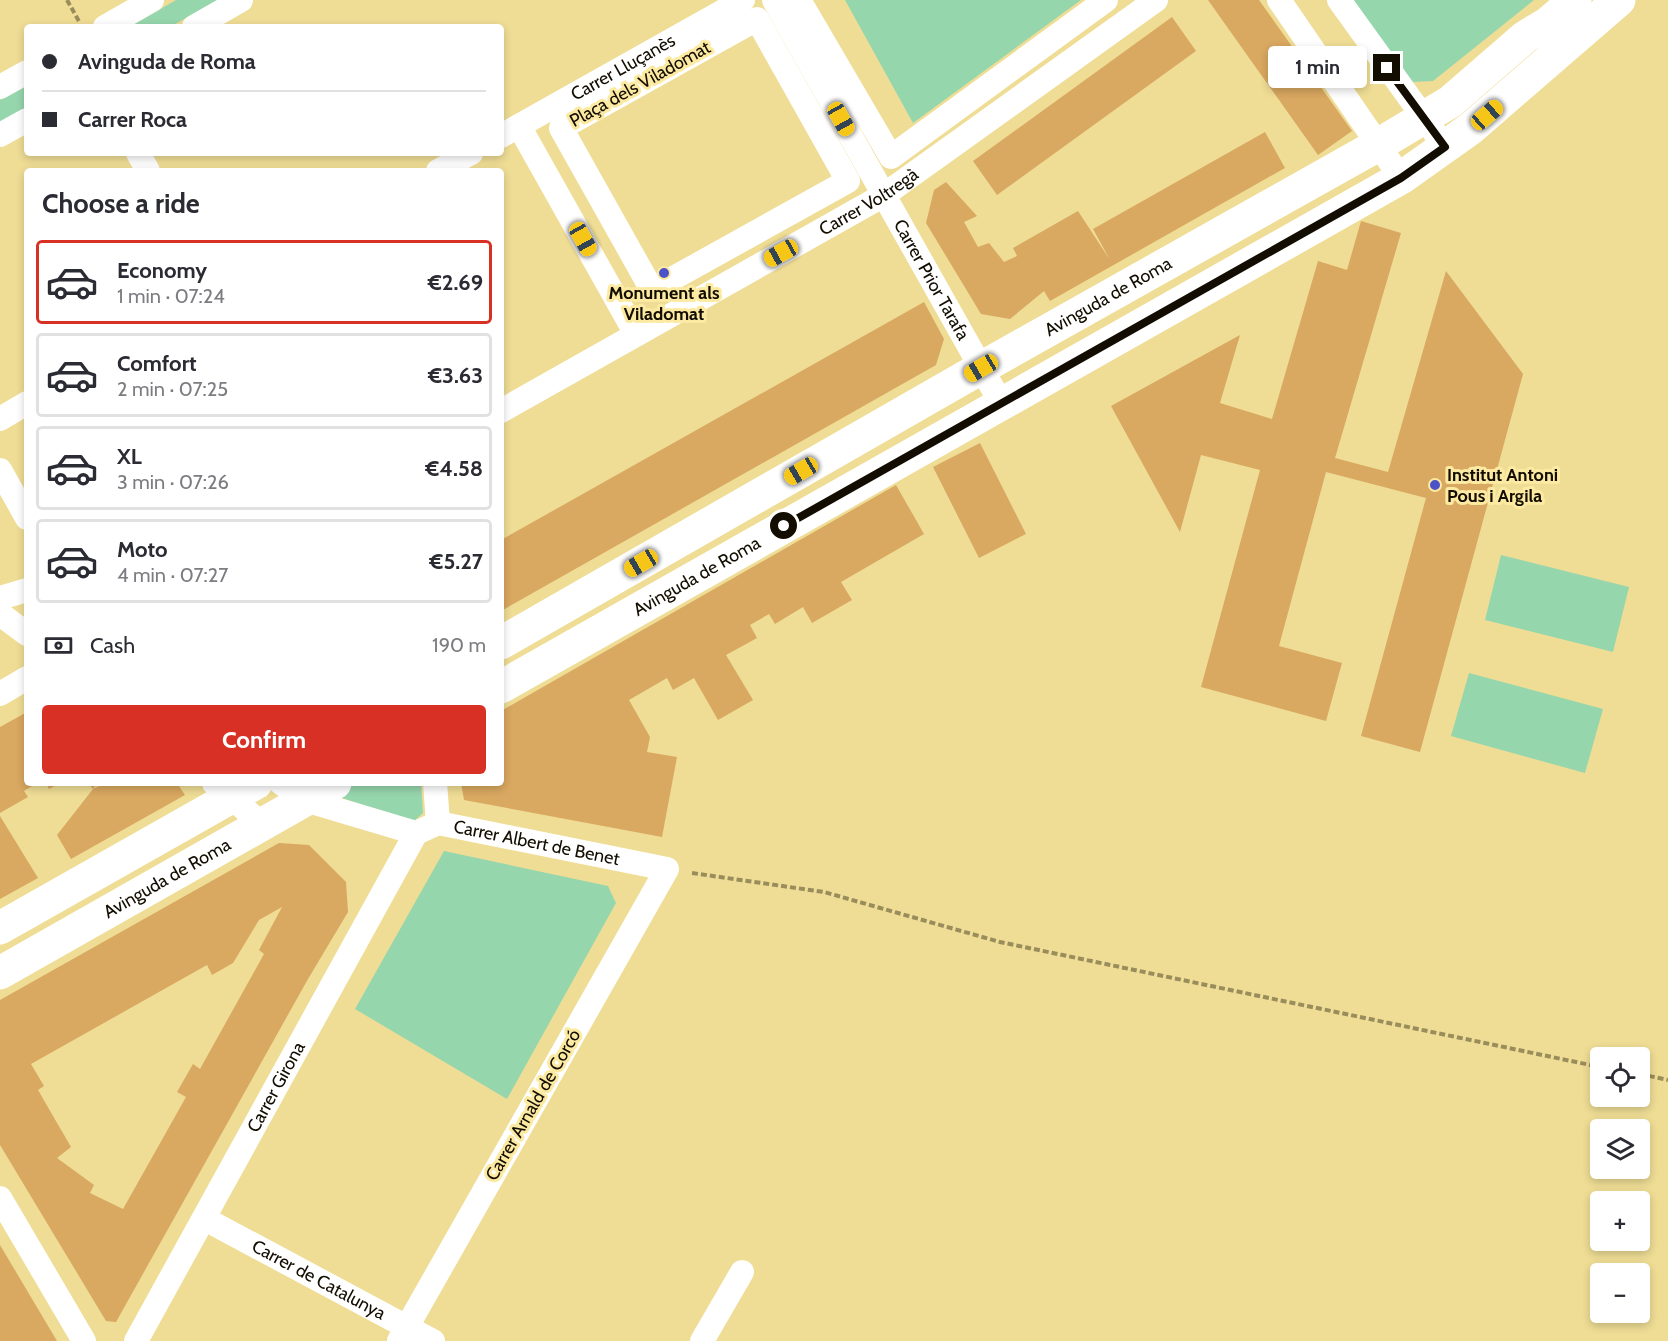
<!DOCTYPE html>
<meta charset="utf-8">
<style>
:root{--surface:#fff;--page:#f2f2f3;--text:#2b2b33;--muted:#7c7c81;--line:#e1e1e2;--accent:#d93025}
body{margin:0;font-family:Cabin,sans-serif;background:var(--page);color:var(--text);height:100vh;display:flex;flex-direction:column;font-size:22px;white-space:nowrap}
*{box-sizing:border-box;margin:0}
p{font-size:20px;color:var(--muted)}
.icon{flex:none;width:33px;height:33px;fill:none;stroke:currentColor;stroke-width:2;stroke-linecap:round;stroke-linejoin:round}
.map{position:relative;flex:1;overflow:hidden}
.panel{position:absolute;left:24px;top:168px;width:480px;height:618px;display:flex;flex-direction:column;background:var(--surface);border-radius:6px;box-shadow:0 3px 9px #0003}
.panel>*{flex:none}
.top-card{position:absolute;left:24px;top:24px;width:480px;height:132px;border-radius:6px;box-shadow:0 3px 9px #0003;display:grid;align-content:center;height:132px;padding:0 18px;background:var(--surface)}
.controls{position:absolute;left:1590px;top:1047px;display:grid;gap:12px}
.controls a{display:grid;place-items:center;width:60px;height:60px;border-radius:6px;background:var(--surface);box-shadow:0 3px 9px #0003;font-size:30px}
.end{position:absolute;width:27px;height:27px;margin:-14px;border:8px solid #120d00;background:#fff;box-shadow:0 0 0 3px #fff}
.from{border-radius:50%}
.bubble{position:absolute;height:42px;border-radius:6px;background:var(--surface);box-shadow:0 3px 9px #0003;font-size:20px;font-weight:800;line-height:42px;text-align:center}
.car{position:absolute;width:18px;height:36px;margin:-18px -9px;border-radius:8px;box-shadow:0 0 4px 2px #0007;background:linear-gradient(#f5c518 24%,#345 0 40%,#f5c518 0 76%,#345 0 86%,#f5c518 0)}
.top-card b{display:flex;align-items:center;gap:21px;height:57px;font-size:22px}
.top-card b+b{border-top:2px solid var(--line)}
.top-card i{width:15px;height:15px;background:var(--text)}
ul{padding:0;list-style:none}
li{display:flex;align-items:center;gap:18px;height:84px;margin:0 12px 9px;padding:0 6px;border:3px solid var(--line);border-radius:6px}
li div{flex:1}
li b{display:block;font-size:22px}
li em{font-style:normal;font-weight:800}
li.current{border-color:var(--accent)}
li>.icon{width:54px;height:54px;stroke-width:1.5}
h2{padding:0 18px;font-size:27px;line-height:72px}
.pay{display:flex;align-items:center;gap:15px;height:66px;padding:0 18px;font-size:22px}
.pay p{margin-inline-start:auto}
.action{display:flex;gap:12px;margin-top:auto;padding:12px 18px}
.action a{flex:1;height:69px;border-radius:6px;background:var(--accent);color:#fff;font-size:24px;font-weight:800;line-height:69px;text-align:center}
.map>svg:first-child{display:block}
.green{fill:#96d6ad}
.building{fill:#d9a861;fill-rule:evenodd}
.lines{fill:none;stroke-linecap:round;stroke-linejoin:round}
.path{stroke:#9a8d5c;stroke-width:4;stroke-dasharray:6 3;stroke-linecap:butt}
.street{stroke:#fff;stroke-width:24}
.secondary{stroke:#fff;stroke-width:33}
.route{stroke:#120d00;stroke-width:8}
.poi-dot{fill:#4c52c8;stroke:#fceaa2;stroke-width:2}
.labels{text-anchor:middle;stroke-width:6;stroke-linejoin:round;paint-order:stroke}
.street-label{font-size:18px;fill:#120d00;stroke:#fceaa2}
.poi-label{font-size:18px;font-weight:bold;fill:#120d00;stroke:#fceaa2}
</style>
<div class="map">
<svg width="1668" height="1341" viewBox="0 0 1668 1341">
<rect width="100%" height="100%" fill="#efdd95"/>
<path class="green" d="M 176,0 L 218,0 L 170,27 L 129,27 Z
M 845,0 L 1081,0 L 913,123 Z
M 1353,0 L 1534,0 L 1433,81 L 1412,82 Z
M 27,85 L 27,107 L 0,123 L 0,100 Z
M 1501,555 L 1629,587 L 1613,652 L 1485,620 Z
M 1469,673 L 1603,709 L 1585,773 L 1451,736 Z
M 340,783 L 421,783 L 423,813 L 414,821 L 323,792 Z
M 444,851 L 608,886 L 616,903 L 507,1099 L 355,1009 Z"/>
<path class="building" d="M 1208,0 L 1259,0 L 1352,131 L 1318,155 Z
M 1172,17 L 1196,51 L 997,195 L 973,161 Z
M 1265,132 L 1285,168 L 1050,301 L 1044,291 L 1010,319 L 981,314 L 926,223 L 934,190 L 946,182 L 977,216 L 964,222 L 978,247 L 989,243 L 1004,262 L 1017,256 L 1013,248 L 1078,211 L 1110,260 L 1093,229 Z
M 1361,221 L 1401,233 L 1335,458 L 1388,472 L 1446,271 L 1523,374 L 1420,752 L 1361,736 L 1426,498 L 1326,472 L 1279,646 L 1342,663 L 1326,721 L 1201,687 L 1260,470 L 1201,455 L 1180,532 L 1111,406 L 1240,335 L 1220,403 L 1272,419 L 1318,261 L 1347,270 Z
M 924,302 L 944,339 L 936,365 L 501,611 L 501,540 Z
M 980,443 L 1026,534 L 979,558 L 933,467 Z
M 896,485 L 924,534 L 841,582 L 852,600 L 812,623 L 803,607 L 775,624 L 769,614 L 750,625 L 757,638 L 726,655 L 753,700 L 718,720 L 694,678 L 673,690 L 667,678 L 629,700 L 650,737 L 647,752 L 677,757 L 662,837 L 464,800 L 461,783 L 501,783 L 501,711 Z
M 27,712 L 27,783 L 37,783 L 24,791 L 28,797 L 0,813 L 0,727 Z
M 46,783 L 60,783 L 49,789 Z
M 88,783 L 97,783 L 93,789 L 105,783 L 177,783 L 185,795 L 71,859 L 57,835 L 93,789 Z
M 0,816 L 38,878 L 0,899 Z
M 279,843 L 309,845 L 346,882 L 348,912 L 308,979 L 116,1322 L 106,1321 L 0,1145 L 0,1000 ZM 282,907 L 259,950 L 264,954 L 200,1069 L 193,1064 L 177,1092 L 186,1097 L 123,1209 L 90,1193 L 94,1185 L 57,1158 L 71,1147 L 38,1090 L 44,1086 L 31,1064 L 207,965 L 212,975 L 233,963 L 259,920 Z
M 0,1245 L 57,1341 L 0,1341 Z"/>
<g class="lines">
<path class="path" d="M 67,0 L 80,23
M 692,873 L 824,892 L 1000,942 L 1600,1067
M 1640,1074 L 1668,1080"/>
<g class="street">
<path id="s1" d="M 774,0 L 1001,403"/>
<path d="M 799,0 L 891,157 L 1106,0"/>
<path d="M 1279,0 L 1401,178"/>
<path d="M 1339,0 L 1445,147"/>
<path d="M 757,19 L 848,181 L 652,290 L 561,128 Z"/>
<path d="M 105,27 L 152,0"/>
<path d="M 194,27 L 241,0"/>
<path d="M 0,87 L 27,72"/>
<path d="M 519,126 L 636,334"/>
<path d="M 0,135 L 27,120"/>
<path id="s2" d="M 501,136 L 743,0"/>
<path d="M 138,153 L 148,171"/>
<path d="M 438,171 L 471,153"/>
<path id="s3" d="M 501,411 L 884,195 L 1156,0"/>
<path d="M 0,419 L 27,403"/>
<path d="M 0,470 L 27,518"/>
<path d="M 0,598 L 27,590"/>
<path d="M 0,614 L 27,634"/>
<path d="M 0,694 L 27,678"/>
<path d="M 214,783 L 262,824"/>
<path id="s4" d="M 281,783 L 305,800 L 416,833 L 438,823 L 667,869 L 399,1341"/>
<path d="M 435,783 L 438,823"/>
<path d="M 0,1198 L 84,1341"/>
<path id="s5" d="M 205,1219 L 433,1341"/>
<path id="s6" d="M 136,1341 L 416,833"/>
<path d="M 702,1341 L 742,1272"/>
</g>
<g class="secondary">
<path id="s7" d="M 501,643 L 981,368 L 1378,145 L 1450,102 L 1525,37 L 1548,23 L 1575,0"/>
<path id="s8" d="M 501,687 L 1401,178 L 1470,129 L 1619,0"/>
<path d="M 0,928 L 256,783"/>
<path id="s9" d="M 0,973 L 335,783"/>
</g>
</g>
<g class="lines">
<path class="route" d="M 784,526 L 1401,178 L 1445,147 L 1387,68"/>
</g>
<g class="poi-dot">
<circle cx="664" cy="273" r="6"/>
<circle cx="1435" cy="485" r="6"/>
</g>
<g class="labels">
<g class="street-label">
<text dy="6" stroke="none"><textPath href="#s2" startOffset="140">Carrer Lluçanès</textPath></text>
<text transform="translate(640 84) rotate(-29)" y="6">Plaça dels Viladomat</text>
<text dy="6" stroke="none"><textPath href="#s3" startOffset="423">Carrer Voltregà</textPath></text>
<text dy="6" stroke="none"><textPath href="#s1" startOffset="321">Carrer Prior Tarafa</textPath></text>
<text dy="6" stroke="none"><textPath href="#s7" startOffset="699">Avinguda de Roma</textPath></text>
<text dy="6" stroke="none"><textPath href="#s8" startOffset="225">Avinguda de Roma</textPath></text>
<text dy="6" stroke="none"><textPath href="#s4" startOffset="270">Carrer Albert de Benet</textPath></text>
<text dy="6" stroke="none"><textPath href="#s9" startOffset="192">Avinguda de Roma</textPath></text>
<text dy="6" stroke="none"><textPath href="#s6" startOffset="290">Carrer Girona</textPath></text>
<text transform="translate(533 1105) rotate(-60)" y="6">Carrer Arnald de Corcó</text>
<text dy="6" stroke="none"><textPath href="#s5" startOffset="129">Carrer de Catalunya</textPath></text>
</g>
<g class="poi-label">
<text x="664" y="299">Monument als<tspan x="664" dy="21">Viladomat</tspan></text>
<text x="1447" y="481" text-anchor="start">Institut Antoni<tspan x="1447" dy="21">Pous i Argila</tspan></text>
</g>
</g>
</svg>
<div class="controls">
<a><svg class="icon" aria-label="locate" viewBox="0 0 24 24"><circle cx="12" cy="12" r="6"/><path d="M12 2v4M12 18v4M2 12h4M18 12h4"/></svg></a>
<a><svg class="icon" aria-label="layers" viewBox="0 0 24 24"><path d="M12 4l9 5-9 5-9-5zM3 14l9 5 9-5"/></svg></a>
<a>+</a>
<a>−</a>
</div>
<i class="end from" style="left:784px;top:526px"></i>
<i class="end" style="left:1387px;top:68px"></i>
<div class="bubble" style="left:1268px;top:46px;width:99px">1 min</div>
<i class="car" style="left:1487px;top:115px;rotate:49deg"></i>
<i class="car" style="left:841px;top:119px;rotate:151deg"></i>
<i class="car" style="left:583px;top:239px;rotate:151deg"></i>
<i class="car" style="left:781px;top:253px;rotate:241deg"></i>
<i class="car" style="left:981px;top:368px;rotate:240deg"></i>
<i class="car" style="left:801px;top:471px;rotate:240deg"></i>
<i class="car" style="left:641px;top:563px;rotate:240deg"></i>
<div class="top-card">
<b><i class="from"></i>Avinguda de Roma</b>
<b><i></i>Carrer Roca</b>
</div>
<section class="panel">
<h2>Choose a ride</h2>
<ul>
<li class="current"><svg class="icon" aria-label="car" viewBox="0 0 24 24"><path d="M5 17H2v-5l4-1 3-4h7l3 4 3 1v5h-3M9 17h6M6 11h13"/><circle cx="7" cy="17" r="2"/><circle cx="17" cy="17" r="2"/></svg><div><b>Economy</b><p>1 min · 07:24</p></div><em>€2.69</em></li>
<li><svg class="icon" aria-label="car" viewBox="0 0 24 24"><path d="M5 17H2v-5l4-1 3-4h7l3 4 3 1v5h-3M9 17h6M6 11h13"/><circle cx="7" cy="17" r="2"/><circle cx="17" cy="17" r="2"/></svg><div><b>Comfort</b><p>2 min · 07:25</p></div><em>€3.63</em></li>
<li><svg class="icon" aria-label="car" viewBox="0 0 24 24"><path d="M5 17H2v-5l4-1 3-4h7l3 4 3 1v5h-3M9 17h6M6 11h13"/><circle cx="7" cy="17" r="2"/><circle cx="17" cy="17" r="2"/></svg><div><b>XL</b><p>3 min · 07:26</p></div><em>€4.58</em></li>
<li><svg class="icon" aria-label="car" viewBox="0 0 24 24"><path d="M5 17H2v-5l4-1 3-4h7l3 4 3 1v5h-3M9 17h6M6 11h13"/><circle cx="7" cy="17" r="2"/><circle cx="17" cy="17" r="2"/></svg><div><b>Moto</b><p>4 min · 07:27</p></div><em>€5.27</em></li>
</ul>
<div class="pay"><svg class="icon" aria-label="cash" viewBox="0 0 24 24"><path d="M3 7h18v10H3z"/><circle cx="12" cy="12" r="2"/></svg>Cash<p>190 m</p></div>
<div class="action"><a>Confirm</a></div>
</section>
</div>
